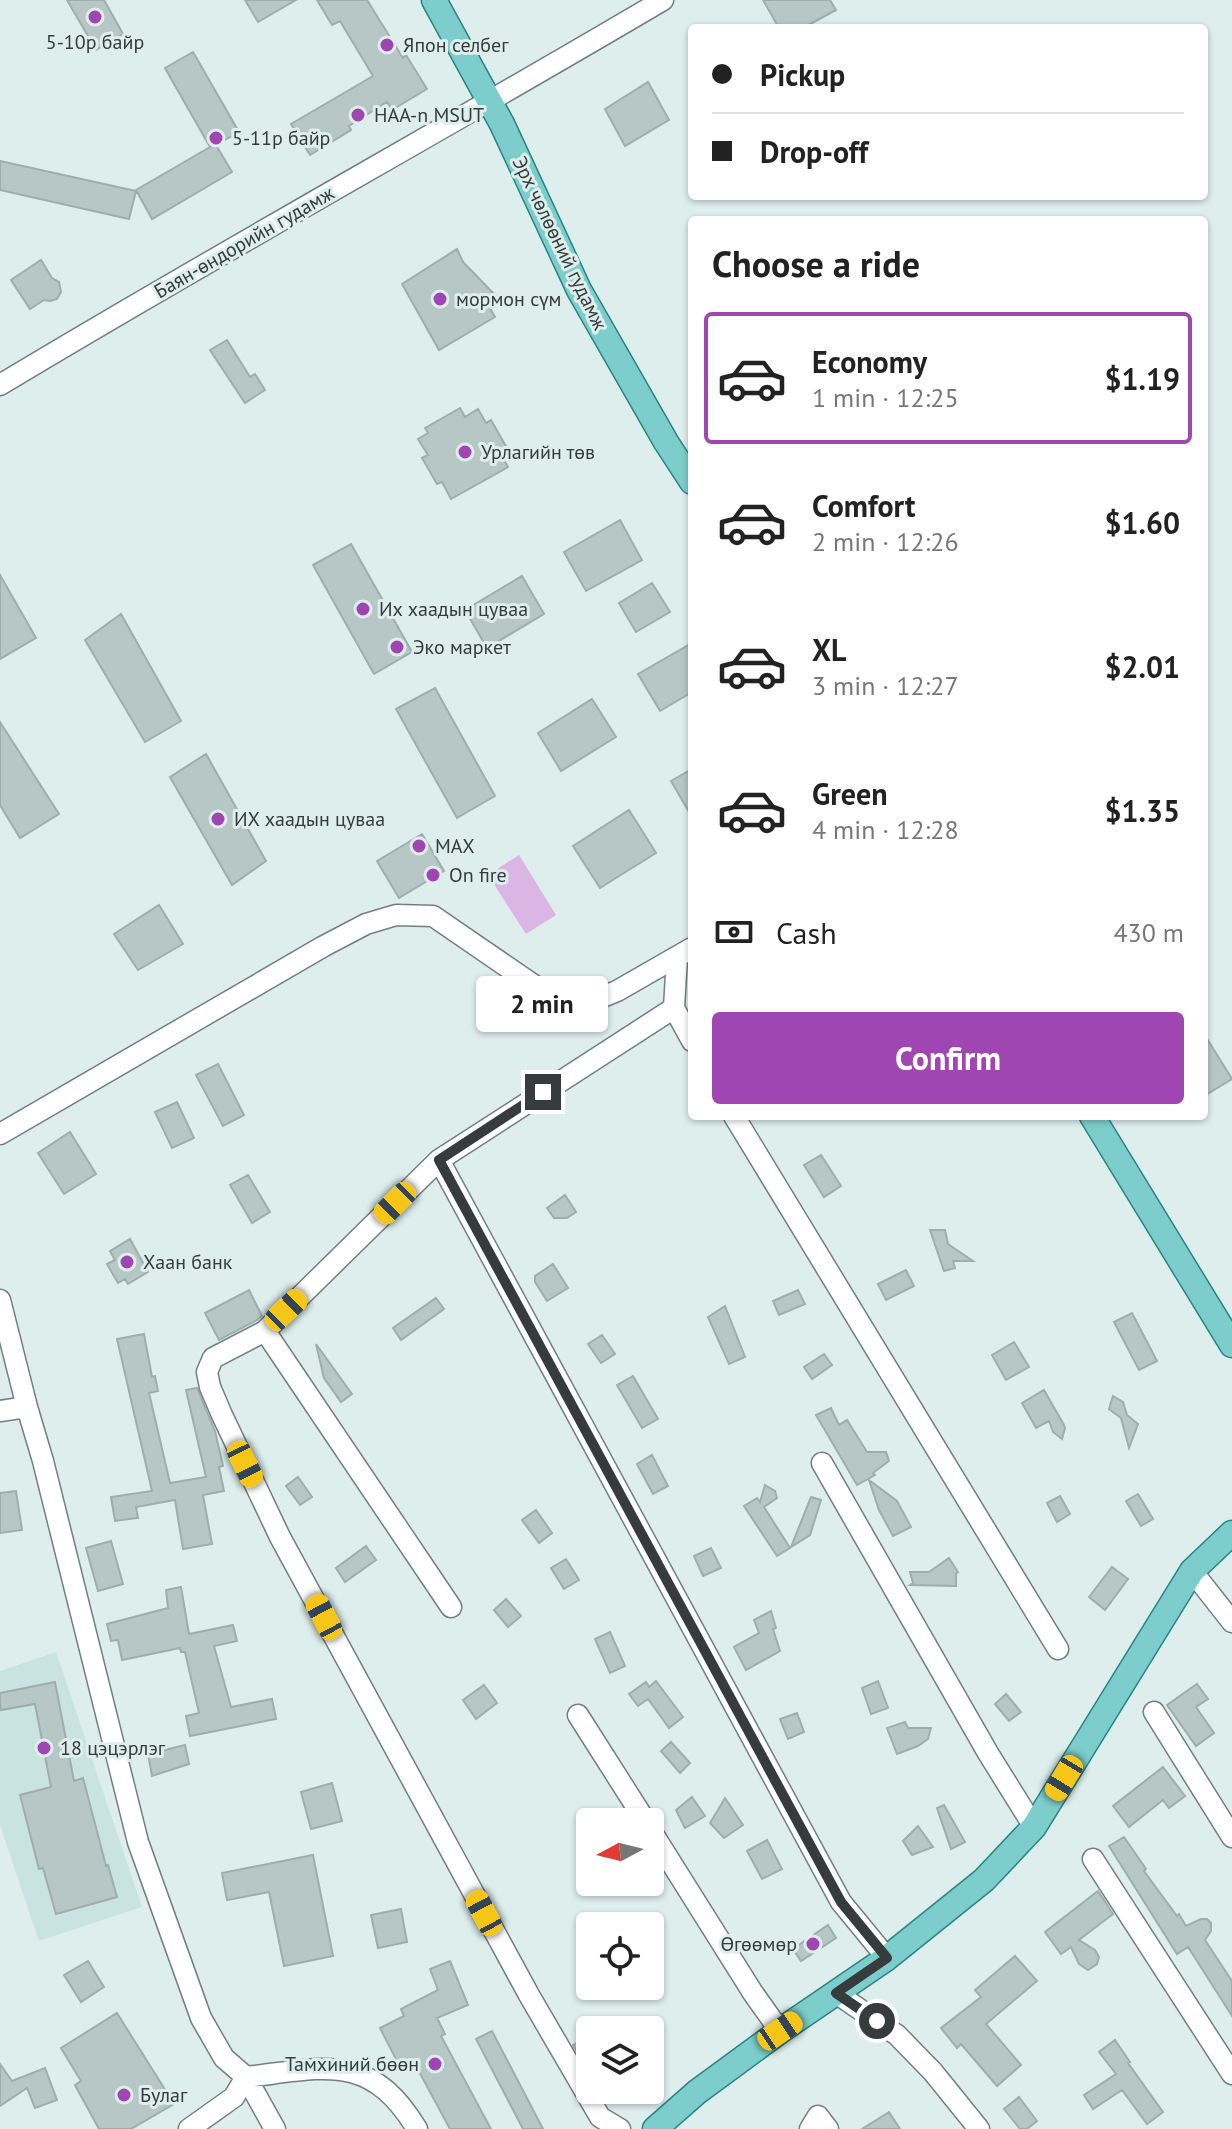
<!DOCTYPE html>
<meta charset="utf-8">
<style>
:root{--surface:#fff;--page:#f2f2f2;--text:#222;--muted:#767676;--line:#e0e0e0;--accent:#9f46b2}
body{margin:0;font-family:"PT Sans",sans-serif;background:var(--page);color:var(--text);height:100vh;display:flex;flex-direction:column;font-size:30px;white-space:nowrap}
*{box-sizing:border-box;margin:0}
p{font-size:26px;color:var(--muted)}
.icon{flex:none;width:44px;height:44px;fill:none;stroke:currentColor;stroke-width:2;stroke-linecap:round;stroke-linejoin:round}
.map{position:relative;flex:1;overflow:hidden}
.drawer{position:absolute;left:688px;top:216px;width:520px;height:904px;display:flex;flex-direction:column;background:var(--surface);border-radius:8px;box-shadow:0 2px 6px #0004}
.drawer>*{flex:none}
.hud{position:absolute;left:688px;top:24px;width:520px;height:176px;border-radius:8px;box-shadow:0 2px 6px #0004;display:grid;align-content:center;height:176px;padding:0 24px;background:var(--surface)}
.needle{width:52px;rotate:263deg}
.fabs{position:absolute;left:576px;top:1808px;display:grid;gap:16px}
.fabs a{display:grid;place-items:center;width:88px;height:88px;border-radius:8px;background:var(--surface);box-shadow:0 2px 6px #0004;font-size:40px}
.end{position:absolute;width:36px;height:36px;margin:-18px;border:10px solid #353c3b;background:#fff;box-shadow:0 0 0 4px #fff}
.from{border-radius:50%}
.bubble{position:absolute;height:56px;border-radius:8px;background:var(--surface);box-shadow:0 2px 6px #0004;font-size:26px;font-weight:800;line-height:56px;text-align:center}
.car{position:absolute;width:24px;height:48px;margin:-24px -12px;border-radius:10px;box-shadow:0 0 6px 2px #0007;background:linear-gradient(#f5c518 24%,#345 0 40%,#f5c518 0 76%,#345 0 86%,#f5c518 0)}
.hud b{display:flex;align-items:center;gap:28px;height:76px;font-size:30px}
.hud b+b{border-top:2px solid var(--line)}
.hud i{width:20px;height:20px;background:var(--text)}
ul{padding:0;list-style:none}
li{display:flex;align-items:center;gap:24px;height:132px;margin:0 16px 12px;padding:0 8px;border:4px solid transparent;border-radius:8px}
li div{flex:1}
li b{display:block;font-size:30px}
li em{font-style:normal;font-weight:800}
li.active{border-color:var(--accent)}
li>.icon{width:72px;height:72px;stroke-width:1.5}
h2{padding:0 24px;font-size:36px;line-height:96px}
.pay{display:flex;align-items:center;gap:20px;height:88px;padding:0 24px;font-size:30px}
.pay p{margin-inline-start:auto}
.primary-button{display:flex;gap:16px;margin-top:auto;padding:16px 24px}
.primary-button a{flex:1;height:92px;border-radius:8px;background:var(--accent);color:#fff;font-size:32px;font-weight:800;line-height:92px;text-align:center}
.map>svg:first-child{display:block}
.built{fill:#c9e3e1}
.green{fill:#dbb5e4}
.building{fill:#b7c7c6;stroke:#9eaead;stroke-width:2}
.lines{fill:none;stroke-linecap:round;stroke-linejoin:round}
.minor-casing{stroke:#71807f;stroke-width:23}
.major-casing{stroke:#2a8582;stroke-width:27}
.minor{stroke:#fff;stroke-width:20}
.major{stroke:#7ccdcb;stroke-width:24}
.route{stroke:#353c3b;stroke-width:10}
.poi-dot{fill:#9f46b2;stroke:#ddeeed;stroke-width:3}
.labels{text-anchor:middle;stroke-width:6;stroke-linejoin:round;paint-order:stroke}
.poi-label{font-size:20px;fill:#353c3b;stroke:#ddeeed;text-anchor:start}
.street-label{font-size:20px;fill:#353c3b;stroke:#ddeeed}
</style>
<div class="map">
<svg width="1232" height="2129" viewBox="0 0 1232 2129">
<rect width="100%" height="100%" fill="#ddeeed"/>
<path class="built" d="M 56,1652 L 142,1907 L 39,1941 L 0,1825 L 0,1671 Z"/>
<path class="green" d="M 519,855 L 556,915 L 526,934 L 488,875 Z"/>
<path class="building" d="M 67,0 L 104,0 L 123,34 L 96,50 Z
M 245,0 L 296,0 L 258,22 Z
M 317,0 L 367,0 L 403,58 L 406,55 L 427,89 L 392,110 L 387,102 L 349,126 L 351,130 L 310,155 L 291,124 L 373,76 L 340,21 L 332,25 Z
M 763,0 L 830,0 L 836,10 L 803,28 L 779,28 Z
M 193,52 L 239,132 L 216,145 L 232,172 L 152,219 L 136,190 L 210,147 L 165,68 Z
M 648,82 L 669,120 L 625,146 L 605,109 Z
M 0,161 L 136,191 L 129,219 L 0,190 Z
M 457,249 L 463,262 L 496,296 L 487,303 L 495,317 L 439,350 L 402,284 Z
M 41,260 L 52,278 L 59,282 L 61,292 L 57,299 L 50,301 L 44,300 L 30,309 L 11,280 Z
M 227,340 L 250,377 L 255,374 L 265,390 L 245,403 L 210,350 Z
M 460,408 L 465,417 L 478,409 L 486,423 L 491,420 L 508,450 L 501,454 L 508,467 L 451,499 L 442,482 L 437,484 L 422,458 L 428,455 L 418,439 L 428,433 L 425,428 Z
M 620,520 L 642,560 L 586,591 L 564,552 Z
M 351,544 L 412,652 L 374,674 L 313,565 Z
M 0,575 L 36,638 L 0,659 Z
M 522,576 L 544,614 L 487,648 L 465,610 Z
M 652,583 L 670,612 L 636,632 L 619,603 Z
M 121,614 L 181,721 L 145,742 L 85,640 Z
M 692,643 L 692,692 L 660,711 L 638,674 Z
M 435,688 L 495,796 L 457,818 L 396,709 Z
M 592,699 L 616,737 L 561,771 L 538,733 Z
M 0,722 L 59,814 L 20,838 L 0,805 Z
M 206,754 L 266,861 L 232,885 L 170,777 Z
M 692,769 L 692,817 L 671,781 Z
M 629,810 L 656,853 L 600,888 L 573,846 Z
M 422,834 L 444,871 L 399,898 L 377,861 Z
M 159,905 L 183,944 L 138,970 L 114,934 Z
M 1204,1034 L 1232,1079 L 1204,1096 Z
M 218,1064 L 244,1115 L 223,1126 L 196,1075 Z
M 177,1102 L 194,1138 L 172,1148 L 155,1112 Z
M 70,1132 L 96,1174 L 64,1194 L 38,1153 Z
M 821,1155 L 841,1186 L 824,1197 L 804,1165 Z
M 248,1175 L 270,1212 L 252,1223 L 230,1185 Z
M 565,1195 L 576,1212 L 567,1218 L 554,1218 L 547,1208 Z
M 930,1230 L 945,1230 L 948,1244 L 973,1261 L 953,1261 L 955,1268 L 944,1271 Z
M 130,1239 L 148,1272 L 128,1284 L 125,1279 L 118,1283 L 107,1264 L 115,1260 L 110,1251 Z
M 553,1264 L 568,1288 L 547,1301 L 535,1282 L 535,1276 Z
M 906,1270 L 914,1286 L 886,1300 L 878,1284 Z
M 249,1290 L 262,1316 L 257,1320 L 219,1340 L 205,1313 Z
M 798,1290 L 805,1304 L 779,1315 L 773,1301 Z
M 436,1298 L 444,1309 L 401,1340 L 393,1328 Z
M 725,1306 L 745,1357 L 729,1364 L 708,1317 Z
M 1132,1313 L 1157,1361 L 1139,1370 L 1114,1322 Z
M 144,1334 L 152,1377 L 155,1376 L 158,1391 L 149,1393 L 170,1483 L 206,1477 L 186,1390 L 197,1388 L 215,1431 L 223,1466 L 219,1467 L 224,1491 L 203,1495 L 212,1544 L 183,1549 L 175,1500 L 136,1507 L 138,1518 L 115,1521 L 111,1497 L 152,1491 L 117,1339 Z
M 602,1335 L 615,1354 L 601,1363 L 588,1344 Z
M 1014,1342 L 1029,1367 L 1006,1380 L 992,1355 Z
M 316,1344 L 352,1394 L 341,1402 L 324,1378 Z
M 824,1354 L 832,1365 L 812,1379 L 804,1367 Z
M 633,1376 L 658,1419 L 642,1428 L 617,1385 Z
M 1044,1390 L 1064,1425 L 1065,1428 L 1062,1439 L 1053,1432 L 1049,1421 L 1036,1428 L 1022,1403 Z
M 1113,1396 L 1123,1402 L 1127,1415 L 1138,1424 L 1129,1448 L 1121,1418 L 1109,1409 Z
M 831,1408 L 839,1425 L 847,1420 L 867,1452 L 886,1452 L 889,1461 L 873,1473 L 875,1475 L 857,1485 L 816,1415 Z
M 652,1455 L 668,1486 L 653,1494 L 637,1464 Z
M 298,1477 L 312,1497 L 300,1505 L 286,1486 Z
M 869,1480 L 897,1501 L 911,1527 L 893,1536 L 879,1510 Z
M 765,1485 L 775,1491 L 777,1498 L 764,1507 L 790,1548 L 777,1556 L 744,1506 L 757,1498 L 760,1502 Z
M 16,1491 L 22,1530 L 0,1533 L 0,1493 Z
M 1138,1494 L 1153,1519 L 1141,1526 L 1126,1501 Z
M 1060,1496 L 1070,1514 L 1057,1522 L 1047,1503 Z
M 811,1497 L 821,1500 L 810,1535 L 791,1547 Z
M 536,1510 L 552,1533 L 539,1543 L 522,1520 Z
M 111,1541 L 123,1584 L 98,1591 L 86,1548 Z
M 366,1546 L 376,1560 L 345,1582 L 336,1568 Z
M 711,1548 L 721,1568 L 703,1576 L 694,1556 Z
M 949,1558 L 958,1572 L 956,1574 L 956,1586 L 910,1585 L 913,1583 L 910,1572 L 929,1572 Z
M 566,1559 L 579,1580 L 564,1589 L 551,1568 Z
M 1112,1567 L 1128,1579 L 1105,1610 L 1089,1597 Z
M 181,1587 L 189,1634 L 233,1625 L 237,1641 L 214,1646 L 231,1707 L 272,1699 L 276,1719 L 190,1736 L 186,1716 L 199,1713 L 185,1652 L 181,1652 L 180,1648 L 122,1660 L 118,1640 L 111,1641 L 107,1624 L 168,1608 L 166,1590 Z
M 506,1599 L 521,1616 L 508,1627 L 494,1610 Z
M 771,1611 L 776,1628 L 773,1629 L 780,1651 L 746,1670 L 734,1647 L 759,1633 L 754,1620 Z
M 610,1632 L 625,1666 L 610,1673 L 595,1639 Z
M 656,1681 L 683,1717 L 669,1728 L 648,1699 L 638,1706 L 629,1694 L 646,1682 L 649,1687 Z
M 878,1681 L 888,1708 L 871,1714 L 862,1688 Z
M 55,1682 L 74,1781 L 83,1778 L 106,1866 L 108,1865 L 117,1897 L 56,1914 L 43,1868 L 39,1869 L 20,1795 L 51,1787 L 35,1704 L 1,1710 L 0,1702 L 0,1693 Z
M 1197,1684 L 1208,1699 L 1196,1707 L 1214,1733 L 1196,1746 L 1167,1705 Z
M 484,1685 L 497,1703 L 476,1719 L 463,1700 Z
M 1006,1694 L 1021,1712 L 1009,1721 L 995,1704 Z
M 797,1713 L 804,1732 L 788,1739 L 780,1719 Z
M 905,1722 L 908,1728 L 931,1728 L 928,1739 L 918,1746 L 897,1754 L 887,1728 Z
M 671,1742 L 690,1763 L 680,1773 L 661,1751 Z
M 185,1745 L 189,1764 L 152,1776 L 148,1754 Z
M 1163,1767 L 1185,1796 L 1169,1808 L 1163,1800 L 1129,1827 L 1113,1806 Z
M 332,1783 L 342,1821 L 311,1829 L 301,1792 Z
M 692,1797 L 705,1816 L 685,1828 L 676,1810 Z
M 725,1798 L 743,1825 L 724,1838 L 710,1823 Z
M 944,1805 L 965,1842 L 951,1849 L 937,1808 Z
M 918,1826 L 933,1847 L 912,1855 L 903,1841 Z
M 1124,1837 L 1146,1869 L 1144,1871 L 1177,1916 L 1179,1914 L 1186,1926 L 1201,1919 L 1207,1919 L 1211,1923 L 1211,1931 L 1205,1940 L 1232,1981 L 1232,2016 L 1188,1947 L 1177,1954 L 1109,1846 Z
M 767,1840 L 782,1869 L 762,1879 L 747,1851 Z
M 313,1855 L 333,1956 L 284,1966 L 269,1892 L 227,1900 L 222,1873 Z
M 1098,1891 L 1113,1914 L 1079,1940 L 1095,1950 L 1099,1957 L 1097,1964 L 1088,1970 L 1079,1964 L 1071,1947 L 1061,1954 L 1045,1932 Z
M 401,1909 L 407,1942 L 378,1948 L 371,1915 Z
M 828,1925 L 836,1938 L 801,1961 L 793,1949 Z
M 1015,1956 L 1037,1981 L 986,2024 L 1021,2065 L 997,2086 L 961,2044 L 957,2048 L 941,2028 L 981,1997 L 975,1990 Z
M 88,1961 L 104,1987 L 81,2002 L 64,1975 Z
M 450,1961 L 468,2005 L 437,2018 L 445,2034 L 441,2036 L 491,2129 L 450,2129 L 416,2066 L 403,2073 L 380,2028 L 404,2016 L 401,2009 L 438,1990 L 430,1969 Z
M 117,2013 L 174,2104 L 131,2129 L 99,2129 L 75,2085 L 81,2081 L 61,2048 Z
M 492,2031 L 543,2129 L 523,2129 L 476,2039 Z
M 590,2035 L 590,2073 L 573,2045 Z
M 1115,2040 L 1130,2062 L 1128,2063 L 1163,2112 L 1147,2124 L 1122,2090 L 1093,2109 L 1084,2095 L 1116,2074 L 1099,2052 Z
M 0,2064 L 12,2081 L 45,2068 L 57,2100 L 35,2108 L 27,2088 L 0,2106 Z
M 1019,2097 L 1037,2121 L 1027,2129 L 1020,2129 L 1004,2109 Z
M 889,2112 L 900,2129 L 862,2129 Z"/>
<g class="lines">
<g class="minor-casing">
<path id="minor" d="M 0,385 C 219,253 443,130 663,0
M 677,957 L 674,1008 L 692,1041
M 734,1116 L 1058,1649
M 0,1134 L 324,946 L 366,924 L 396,915 L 433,916 L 538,988 L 568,1002 L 595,1000 L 617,991 L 692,948
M 439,1160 L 841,1902 L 887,1958
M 0,1300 L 27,1407 L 43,1461 L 138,1842 L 201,2018 L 224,2058 L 246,2077 C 324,2068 370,2051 417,2129
M 265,1331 L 451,1607
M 0,1411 L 27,1407
M 822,1463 L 988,1753 L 1034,1827
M 1192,1571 L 1232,1622
M 1154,1712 L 1232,1837
M 578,1715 L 646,1822
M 650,1829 L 753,1993 L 780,2031
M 1093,1859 L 1232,2074
M 836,1993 L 897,2035 L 933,2072 L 979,2129
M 246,2077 L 275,2129
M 189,2129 L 234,2097 L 246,2077
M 620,2129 L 600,2117 L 529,1995 L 280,1537 L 222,1415 L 210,1387 L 207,1372 L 213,1358 L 265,1331 L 439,1160 L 674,1008
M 810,2129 L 818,2116 L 828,2129"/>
</g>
<g class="major-casing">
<path id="major" d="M 434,0 L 502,124 L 579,290 L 666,442 L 692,482
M 1092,1116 L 1232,1345
M 655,2129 L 697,2092 L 780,2031 L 887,1958 L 984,1880 L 1034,1827 L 1192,1571 L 1232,1533"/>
</g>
<use href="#minor" class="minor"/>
<use href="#major" class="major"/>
</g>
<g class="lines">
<path class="route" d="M 543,1092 L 439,1160 L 841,1902 L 887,1958 L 836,1993 L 877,2021"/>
</g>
<g class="poi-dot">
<circle cx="95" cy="17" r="8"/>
<circle cx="387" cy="45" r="8"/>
<circle cx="358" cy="115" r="8"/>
<circle cx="216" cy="138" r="8"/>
<circle cx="440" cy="299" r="8"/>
<circle cx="465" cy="452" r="8"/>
<circle cx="363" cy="609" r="8"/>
<circle cx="397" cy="647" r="8"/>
<circle cx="218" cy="819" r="8"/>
<circle cx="419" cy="846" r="8"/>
<circle cx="433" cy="875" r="8"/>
<circle cx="127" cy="1262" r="8"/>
<circle cx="44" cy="1748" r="8"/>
<circle cx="813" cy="1944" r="8"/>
<circle cx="435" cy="2064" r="8"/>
<circle cx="124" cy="2095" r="8"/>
</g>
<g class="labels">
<g class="poi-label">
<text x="95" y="49" text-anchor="middle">5-10р байр</text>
<text x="403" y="52">Япон селбег</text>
<text x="374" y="122">HAA-n MSUT</text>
<text x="232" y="145">5-11р байр</text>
<text x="456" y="306">мормон сүм</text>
<text x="481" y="459">Урлагийн төв</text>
<text x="379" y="616">Их хаадын цуваа</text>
<text x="413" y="654">Эко маркет</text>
<text x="234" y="826">ИХ хаадын цуваа</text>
<text x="435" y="853">МАХ</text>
<text x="449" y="882">On fire</text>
<text x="143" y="1269">Хаан банк</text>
<text x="60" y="1755">18 цэцэрлэг</text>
<text x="797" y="1951" text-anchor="end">Өгөөмөр</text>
<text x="419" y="2071" text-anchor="end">Тамхиний бөөн</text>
<text x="140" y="2102">Булаг</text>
</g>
<g class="street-label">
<text transform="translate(244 242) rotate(-30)" y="7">Баян-өндорийн гудамж</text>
<text transform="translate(560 243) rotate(64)" y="7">Эрх чөлөөний гудамж</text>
</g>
</g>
</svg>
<div class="fabs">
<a><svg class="needle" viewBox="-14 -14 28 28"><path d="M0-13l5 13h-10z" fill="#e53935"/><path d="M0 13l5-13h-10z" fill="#767676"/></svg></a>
<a><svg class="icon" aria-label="locate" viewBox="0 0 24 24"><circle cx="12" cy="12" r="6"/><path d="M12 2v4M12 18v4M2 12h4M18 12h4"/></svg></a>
<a><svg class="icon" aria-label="layers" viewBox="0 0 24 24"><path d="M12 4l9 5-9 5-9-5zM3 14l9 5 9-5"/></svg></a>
</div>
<i class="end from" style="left:877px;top:2021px"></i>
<i class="end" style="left:543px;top:1092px"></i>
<div class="bubble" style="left:476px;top:976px;width:132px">2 min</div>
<i class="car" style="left:395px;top:1203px;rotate:225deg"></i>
<i class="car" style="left:286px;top:1310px;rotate:46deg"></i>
<i class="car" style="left:245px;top:1464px;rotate:154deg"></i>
<i class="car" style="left:324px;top:1617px;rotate:332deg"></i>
<i class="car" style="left:1064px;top:1778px;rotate:211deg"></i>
<i class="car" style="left:484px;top:1913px;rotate:332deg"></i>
<i class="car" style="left:780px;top:2031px;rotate:56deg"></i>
<div class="hud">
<b><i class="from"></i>Pickup</b>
<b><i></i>Drop-off</b>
</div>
<section class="drawer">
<h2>Choose a ride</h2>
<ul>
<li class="active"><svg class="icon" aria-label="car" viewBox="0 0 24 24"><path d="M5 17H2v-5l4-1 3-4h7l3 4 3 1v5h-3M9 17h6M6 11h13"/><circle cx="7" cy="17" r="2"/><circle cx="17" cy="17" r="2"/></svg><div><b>Economy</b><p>1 min · 12:25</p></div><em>$1.19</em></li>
<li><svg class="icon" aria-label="car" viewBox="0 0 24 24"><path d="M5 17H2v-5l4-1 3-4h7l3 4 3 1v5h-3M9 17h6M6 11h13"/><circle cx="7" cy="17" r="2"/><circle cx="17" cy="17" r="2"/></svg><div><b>Comfort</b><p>2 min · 12:26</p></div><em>$1.60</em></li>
<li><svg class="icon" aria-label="car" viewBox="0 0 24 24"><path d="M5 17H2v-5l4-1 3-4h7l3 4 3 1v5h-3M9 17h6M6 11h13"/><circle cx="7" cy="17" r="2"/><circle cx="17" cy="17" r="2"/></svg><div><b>XL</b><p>3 min · 12:27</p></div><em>$2.01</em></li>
<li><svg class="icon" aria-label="car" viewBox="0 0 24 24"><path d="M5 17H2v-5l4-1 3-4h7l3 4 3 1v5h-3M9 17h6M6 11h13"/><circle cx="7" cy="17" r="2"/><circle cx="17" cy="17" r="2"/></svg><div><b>Green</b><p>4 min · 12:28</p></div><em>$1.35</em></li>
</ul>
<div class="pay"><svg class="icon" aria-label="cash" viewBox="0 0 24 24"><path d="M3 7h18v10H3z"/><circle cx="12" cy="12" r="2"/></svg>Cash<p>430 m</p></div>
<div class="primary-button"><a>Confirm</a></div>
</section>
</div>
